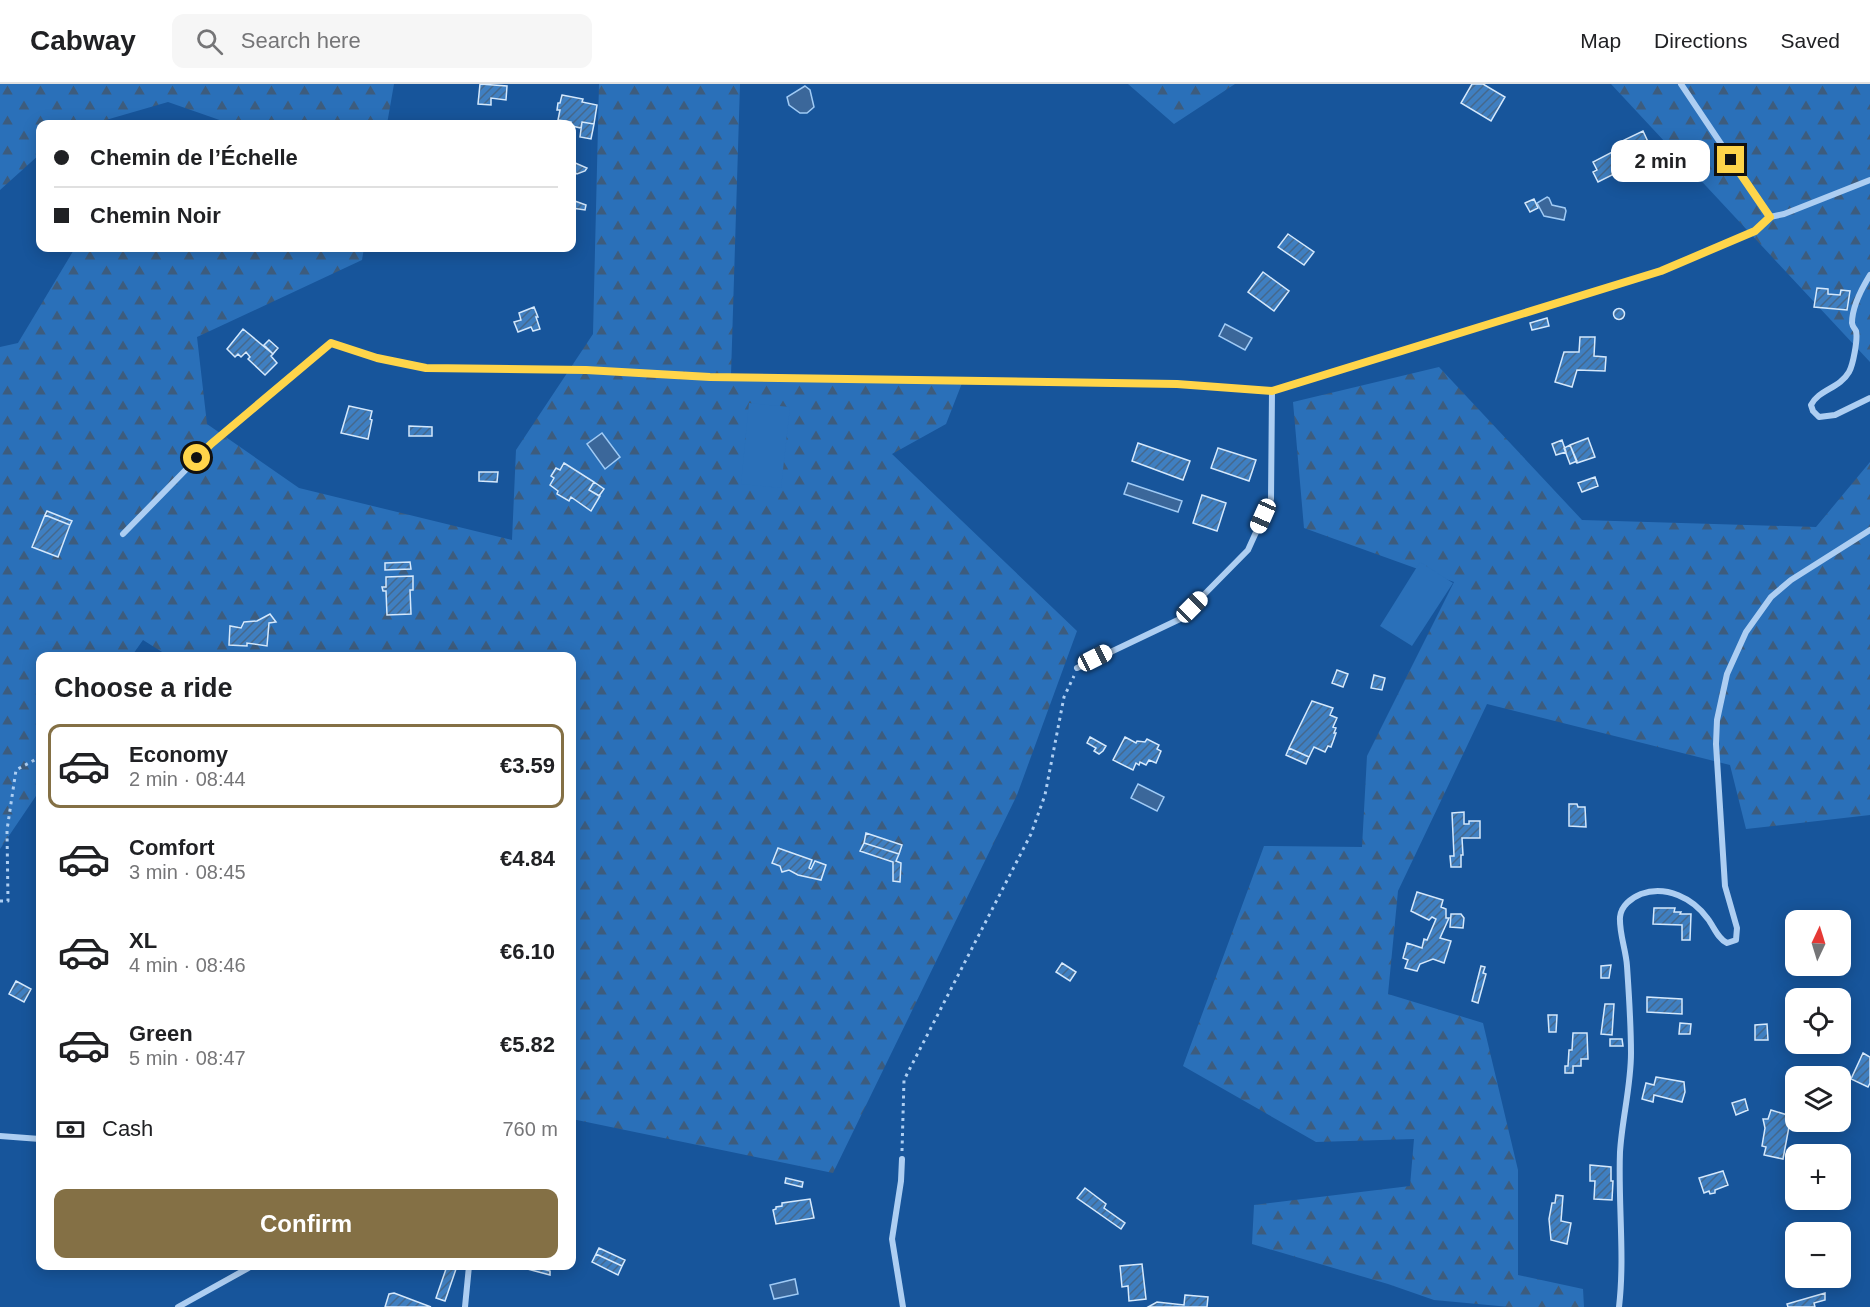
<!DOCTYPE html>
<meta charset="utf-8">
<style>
:root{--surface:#fff;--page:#f6f6f6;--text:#202124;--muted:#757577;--line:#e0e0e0;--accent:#847045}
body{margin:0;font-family:Helvetica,sans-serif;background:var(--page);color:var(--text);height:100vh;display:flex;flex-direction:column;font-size:22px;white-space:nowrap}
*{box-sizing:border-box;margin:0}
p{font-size:20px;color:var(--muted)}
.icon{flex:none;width:33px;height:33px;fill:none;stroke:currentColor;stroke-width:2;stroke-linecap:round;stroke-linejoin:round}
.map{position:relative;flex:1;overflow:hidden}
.drawer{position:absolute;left:36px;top:568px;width:540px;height:618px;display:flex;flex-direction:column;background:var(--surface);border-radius:12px;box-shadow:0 3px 15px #0003}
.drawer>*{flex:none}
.banner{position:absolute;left:36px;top:36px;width:540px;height:132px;border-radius:12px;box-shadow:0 3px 15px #0003;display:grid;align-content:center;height:132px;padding:0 18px;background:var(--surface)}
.needle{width:39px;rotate:4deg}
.fabs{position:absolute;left:1785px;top:826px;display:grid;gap:12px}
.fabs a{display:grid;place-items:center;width:66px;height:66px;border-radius:12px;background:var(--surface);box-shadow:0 3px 15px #0003;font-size:30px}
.end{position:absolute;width:27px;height:27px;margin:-14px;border:8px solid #ffd54a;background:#111;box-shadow:0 0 0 3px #111}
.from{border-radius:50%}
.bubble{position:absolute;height:42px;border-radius:12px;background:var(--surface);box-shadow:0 3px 15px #0003;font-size:20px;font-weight:600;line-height:42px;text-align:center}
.car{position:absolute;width:18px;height:36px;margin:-18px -9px;border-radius:8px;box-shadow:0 0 4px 2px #0007;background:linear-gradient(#fff 24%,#345 0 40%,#fff 0 76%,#345 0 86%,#fff 0)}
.banner b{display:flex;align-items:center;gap:21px;height:57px;font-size:22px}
.banner b+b{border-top:2px solid var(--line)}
.banner i{width:15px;height:15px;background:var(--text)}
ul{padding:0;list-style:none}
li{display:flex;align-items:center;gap:18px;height:84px;margin:0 12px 9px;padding:0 6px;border:3px solid transparent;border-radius:12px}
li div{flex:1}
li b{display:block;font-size:22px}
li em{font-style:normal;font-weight:600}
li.on{border-color:var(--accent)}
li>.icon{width:54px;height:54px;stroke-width:1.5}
h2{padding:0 18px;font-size:27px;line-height:72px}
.pay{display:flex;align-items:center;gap:15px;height:66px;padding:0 18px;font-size:22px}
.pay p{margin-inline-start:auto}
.primary-button{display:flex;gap:12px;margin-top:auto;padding:12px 18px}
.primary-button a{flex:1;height:69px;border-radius:12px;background:var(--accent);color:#fff;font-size:24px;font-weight:600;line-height:69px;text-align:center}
header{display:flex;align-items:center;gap:36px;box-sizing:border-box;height:84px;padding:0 30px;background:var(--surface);border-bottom:2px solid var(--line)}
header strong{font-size:28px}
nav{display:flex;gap:33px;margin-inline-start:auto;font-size:21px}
.search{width:420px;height:54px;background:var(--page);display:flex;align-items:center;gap:15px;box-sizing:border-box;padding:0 21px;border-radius:12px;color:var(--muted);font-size:22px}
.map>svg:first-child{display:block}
.forest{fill:url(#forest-firs)}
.pitch{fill:#2a70b9}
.water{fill:#3b679a;stroke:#9fcaf5;stroke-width:1.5}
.building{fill:url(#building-hatch);stroke:#d4e8fc;stroke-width:1.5}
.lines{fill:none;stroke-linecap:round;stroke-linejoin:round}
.path{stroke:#adcef2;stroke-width:3;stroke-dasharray:3 4.5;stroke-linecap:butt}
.street{stroke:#adcef2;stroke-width:6}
.route{stroke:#ffd54a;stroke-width:8}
</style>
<header>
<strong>Cabway</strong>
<div class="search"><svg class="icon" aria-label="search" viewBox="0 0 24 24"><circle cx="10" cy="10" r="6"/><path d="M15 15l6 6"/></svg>Search here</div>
<nav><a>Map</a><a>Directions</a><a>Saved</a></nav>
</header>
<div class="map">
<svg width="1870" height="1223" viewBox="0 0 1870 1223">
<defs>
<pattern id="forest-firs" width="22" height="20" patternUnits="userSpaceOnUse" patternTransform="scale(1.5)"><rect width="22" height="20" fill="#2a70b9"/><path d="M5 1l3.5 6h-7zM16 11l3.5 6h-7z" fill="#3d5c7d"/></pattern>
<pattern id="building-hatch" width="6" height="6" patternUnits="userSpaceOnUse" patternTransform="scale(1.5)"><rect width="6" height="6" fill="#3f7fc1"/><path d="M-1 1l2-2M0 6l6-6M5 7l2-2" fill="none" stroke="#45688c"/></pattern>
</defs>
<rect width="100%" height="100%" fill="#17559b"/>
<path class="forest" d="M 0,0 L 394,0 L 387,40 L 231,40 L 168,18 L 92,40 L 40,40 L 40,70 L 0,106 Z
M 599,0 L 740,0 L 731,291 L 964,294 L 946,340 L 892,370 L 1077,547 L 1017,711 L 833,1089 L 572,1035 L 572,573 L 170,573 L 143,556 L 131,573 L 40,573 L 40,706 L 0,765 L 0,263 L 18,259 L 75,164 L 364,164 L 362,176 L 197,253 L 207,340 L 299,404 L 512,456 L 516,366 L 593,250 Z
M 1128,0 L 1235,0 L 1174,40 Z
M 1611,0 L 1870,0 L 1870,278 Z
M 1439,283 L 1582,436 L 1816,443 L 1870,378 L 1870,731 L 1746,745 L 1730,681 L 1487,620 L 1398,807 L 1388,910 L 1483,939 L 1518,1086 L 1518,1191 L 1583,1205 L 1584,1223 L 1510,1223 L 1434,1216 L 1388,1200 L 1252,1160 L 1254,1121 L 1410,1102 L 1414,1055 L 1316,1058 L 1183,982 L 1264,762 L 1362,763 L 1367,672 L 1454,498 L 1304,444 L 1293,318 Z"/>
<path class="pitch" d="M 749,319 L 790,323 L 781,404 L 741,400 Z
M 1420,478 L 1453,499 L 1412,562 L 1380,542 Z"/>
<path class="water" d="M 805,2 L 810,6 L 814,23 L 807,29 L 800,29 L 789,21 L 787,13 Z
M 1547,113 L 1549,114 L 1552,121 L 1565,124 L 1566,127 L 1564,136 L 1544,132 L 1537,119 Z
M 1225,240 L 1252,254 L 1245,266 L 1219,252 Z
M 602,349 L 620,373 L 605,385 L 587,360 Z
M 1128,399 L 1182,417 L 1178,428 L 1124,410 Z
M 1138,700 L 1164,713 L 1157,727 L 1131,714 Z
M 795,1195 L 798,1210 L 774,1215 L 770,1201 Z"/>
<path class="building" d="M 480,0 L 507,2 L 506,16 L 491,14 L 491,21 L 478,20 Z
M 1472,0 L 1483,0 L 1505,13 L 1491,37 L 1461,19 Z
M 562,11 L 583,15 L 582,18 L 597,21 L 594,40 L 582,38 L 581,44 L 572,42 L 571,38 L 558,36 L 560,26 L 557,26 L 558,19 L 560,19 Z
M 582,38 L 594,40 L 591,55 L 580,53 Z
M 1643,47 L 1649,60 L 1625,72 L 1630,82 L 1598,98 L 1593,88 L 1597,86 L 1593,78 L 1624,62 L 1622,57 Z
M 573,78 L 587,84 L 585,87 L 577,90 L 572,87 Z
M 1534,115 L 1538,124 L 1530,128 L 1525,119 Z
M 572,116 L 586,121 L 585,126 L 572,124 Z
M 1288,150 L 1314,168 L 1304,181 L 1278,163 Z
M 1263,188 L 1289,207 L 1274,227 L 1248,208 Z
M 1817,204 L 1828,205 L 1828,210 L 1840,211 L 1841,206 L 1850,207 L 1847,226 L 1814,223 Z
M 534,223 L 538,233 L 536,233 L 540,245 L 533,247 L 531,243 L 518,248 L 514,238 L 521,236 L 519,229 Z
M1613.5 230a5.5 5.5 0 1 1 11 0a5.5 5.5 0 1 1-11 0Z
M 1547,234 L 1549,242 L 1532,246 L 1530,239 Z
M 243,245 L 273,270 L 271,272 L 277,279 L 265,291 L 248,275 L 250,273 L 246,268 L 241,273 L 238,270 L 235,273 L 227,265 Z
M 1580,253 L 1595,253 L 1594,272 L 1606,273 L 1605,287 L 1577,286 L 1572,303 L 1555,298 L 1564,268 L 1579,268 Z
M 269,256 L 278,264 L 273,270 L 264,261 Z
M 349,322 L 372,327 L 370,335 L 372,336 L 368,355 L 341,349 Z
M 409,342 L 432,343 L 432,352 L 409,352 Z
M 1588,354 L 1595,373 L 1577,379 L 1570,361 Z
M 1562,356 L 1566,368 L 1556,371 L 1552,360 Z
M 1138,359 L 1190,377 L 1183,396 L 1132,377 Z
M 1570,361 L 1577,377 L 1570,380 L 1564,364 Z
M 1218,364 L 1256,376 L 1249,397 L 1211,384 Z
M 564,379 L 594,398 L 589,406 L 600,412 L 591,427 L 571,413 L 569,417 L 557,410 L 558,407 L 550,401 L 554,394 L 551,392 L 556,384 L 560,386 Z
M 479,388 L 498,388 L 497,398 L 479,397 Z
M 1595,393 L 1598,402 L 1582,408 L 1578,399 Z
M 594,398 L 604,405 L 599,412 L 589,406 Z
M 1202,411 L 1226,419 L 1217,447 L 1193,439 Z
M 47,427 L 72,437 L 70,441 L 45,431 Z
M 45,431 L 70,441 L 58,473 L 32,463 Z
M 410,478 L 411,485 L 385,486 L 385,479 Z
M 413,492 L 413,506 L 410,506 L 411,530 L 387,531 L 386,507 L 383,507 L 382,503 L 386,503 L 386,493 Z
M 270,530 L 276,538 L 269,539 L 267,562 L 247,559 L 247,562 L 229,561 L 230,542 L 241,544 L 244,538 L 257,537 Z
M 1337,586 L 1348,590 L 1343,603 L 1332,599 Z
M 1374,591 L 1385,594 L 1382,606 L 1371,604 Z
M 1312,617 L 1333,624 L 1330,631 L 1337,634 L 1333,643 L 1336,644 L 1334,649 L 1336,649 L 1331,663 L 1328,662 L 1325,668 L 1314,663 L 1309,673 L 1289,664 Z
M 1090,653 L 1106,662 L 1103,667 L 1099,670 L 1094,667 L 1096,664 L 1087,659 Z
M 1125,653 L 1136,659 L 1137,657 L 1145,658 L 1147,655 L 1159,661 L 1157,665 L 1161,667 L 1156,679 L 1149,676 L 1146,681 L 1140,678 L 1139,681 L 1136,679 L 1133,686 L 1113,676 Z
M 1289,664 L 1309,673 L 1306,680 L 1286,671 Z
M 1569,720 L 1577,720 L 1578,723 L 1585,723 L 1586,743 L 1569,742 Z
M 1464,728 L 1464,740 L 1469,740 L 1469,737 L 1480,737 L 1480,754 L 1462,754 L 1463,771 L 1461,771 L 1461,783 L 1451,783 L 1450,772 L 1454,772 L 1452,729 Z
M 866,749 L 902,761 L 899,770 L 864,759 Z
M 864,759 L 899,770 L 896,777 L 901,779 L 900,798 L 893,797 L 893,778 L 860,767 Z
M 778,764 L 812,776 L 809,784 L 811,785 L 815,777 L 826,781 L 821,796 L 798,791 L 789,786 L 782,788 L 780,782 L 772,779 Z
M 1417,808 L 1443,816 L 1441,823 L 1446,825 L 1446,834 L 1449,834 L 1440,854 L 1451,857 L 1444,879 L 1433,875 L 1420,880 L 1417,887 L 1405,884 L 1408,876 L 1403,874 L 1407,859 L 1422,864 L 1424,855 L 1427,856 L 1436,835 L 1432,833 L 1429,836 L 1411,827 Z
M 1654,824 L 1675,824 L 1674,828 L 1681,828 L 1680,830 L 1691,830 L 1690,856 L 1682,856 L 1682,841 L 1653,840 Z
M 1451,830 L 1461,830 L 1464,834 L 1463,844 L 1450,843 Z
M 1062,879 L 1076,888 L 1070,897 L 1056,888 Z
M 1611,881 L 1609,894 L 1601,894 L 1601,882 Z
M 1481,882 L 1485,883 L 1483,889 L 1486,890 L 1478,919 L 1472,917 Z
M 16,897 L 31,905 L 24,918 L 9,910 Z
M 1647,913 L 1682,915 L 1682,930 L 1647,928 Z
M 1605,920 L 1614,920 L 1612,951 L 1601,950 Z
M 1548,931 L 1557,931 L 1556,948 L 1549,948 Z
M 1680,939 L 1691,940 L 1690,950 L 1679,950 Z
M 1767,940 L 1768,956 L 1755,956 L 1755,941 Z
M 1573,949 L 1587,949 L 1588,975 L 1581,975 L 1581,982 L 1573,982 L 1573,989 L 1565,989 L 1565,982 L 1568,982 L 1569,966 L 1572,966 Z
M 1610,955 L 1622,955 L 1623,962 L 1610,962 Z
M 1863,969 L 1870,973 L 1870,999 L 1868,1003 L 1851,995 Z
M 1656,993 L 1684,998 L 1685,1008 L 1682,1018 L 1654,1011 L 1653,1018 L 1642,1015 L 1646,999 L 1654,1001 Z
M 1791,998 L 1796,998 L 1796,1026 L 1792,1026 Z
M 1745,1015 L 1748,1026 L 1736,1031 L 1732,1019 Z
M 1771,1026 L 1791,1032 L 1783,1075 L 1764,1071 L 1766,1063 L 1762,1062 L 1765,1044 L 1763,1035 L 1768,1035 Z
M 1590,1081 L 1611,1083 L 1611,1097 L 1613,1097 L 1612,1116 L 1594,1115 L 1595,1097 L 1590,1097 Z
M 1723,1087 L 1728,1101 L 1715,1106 L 1715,1109 L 1710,1110 L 1709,1107 L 1704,1109 L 1699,1094 Z
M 786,1094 L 803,1098 L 802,1103 L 785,1099 Z
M 1085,1104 L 1106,1120 L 1104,1124 L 1125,1139 L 1121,1145 L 1077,1114 Z
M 1556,1111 L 1563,1112 L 1561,1137 L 1571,1139 L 1567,1160 L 1551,1156 L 1549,1135 L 1552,1119 L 1555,1119 Z
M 810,1115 L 814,1134 L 776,1140 L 773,1126 L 776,1125 L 776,1123 L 782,1122 L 782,1119 Z
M 599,1164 L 625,1176 L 622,1182 L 596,1170 Z
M 596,1170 L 622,1182 L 618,1191 L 592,1178 Z
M 1142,1180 L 1146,1215 L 1129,1217 L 1128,1202 L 1122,1203 L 1120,1182 Z
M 447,1182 L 456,1185 L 445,1217 L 436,1214 Z
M 516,1182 L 532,1182 L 550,1187 L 550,1191 Z
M 394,1209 L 431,1223 L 385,1223 L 389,1210 Z
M 1825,1209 L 1825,1216 L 1814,1219 L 1815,1223 L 1788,1223 L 1787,1220 Z
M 1185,1211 L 1208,1213 L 1207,1223 L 1148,1223 L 1157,1218 L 1184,1221 Z"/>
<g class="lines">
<path class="path" d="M 0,817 L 8,817 L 7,746 L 16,686 L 40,673
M 902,1067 L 904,996 L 1031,750 L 1045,711 L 1064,613 L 1074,592"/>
<path class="street" d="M 1681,0 L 1770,133
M 1870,191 C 1862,204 1852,223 1852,239 C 1853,244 1854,243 1856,247 C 1858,255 1853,281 1849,288 C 1840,304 1818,306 1811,321 L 1813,327 L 1819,333 L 1835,331 L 1870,314
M 123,450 L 211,360 L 331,259 L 377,274 L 426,284 L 586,286 L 710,293 L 1177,300 L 1272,307 L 1661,187 L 1755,147 L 1770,133 L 1784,130 L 1870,96
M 1077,584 L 1180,535 L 1248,466 L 1271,415 L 1272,307
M 0,1052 L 40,1055
M 902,1075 L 901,1097 L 892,1155 L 903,1223
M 178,1223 L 252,1182
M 465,1223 L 469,1182
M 1619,1223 C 1625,1172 1618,1120 1620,1068 C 1622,1035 1631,1002 1631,969 C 1631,940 1629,911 1627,882 C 1626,866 1619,849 1620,833 C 1621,822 1631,814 1641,810 C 1666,801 1693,814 1708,835 C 1714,843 1718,855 1727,859 L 1736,856 L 1737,844 L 1725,802 L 1716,660 L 1717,636 L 1727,590 L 1746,548 L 1771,513 L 1791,496 L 1870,446"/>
</g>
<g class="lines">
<path class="route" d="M 197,374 L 211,360 L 331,259 L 377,274 L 426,284 L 586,286 L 710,293 L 1177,300 L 1272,307 L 1661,187 L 1755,147 L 1770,133 L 1731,76"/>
</g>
</svg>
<div class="fabs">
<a><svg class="needle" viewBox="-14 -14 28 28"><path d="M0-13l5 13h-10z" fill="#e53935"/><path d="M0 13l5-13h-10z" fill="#757577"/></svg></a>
<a><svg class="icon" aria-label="locate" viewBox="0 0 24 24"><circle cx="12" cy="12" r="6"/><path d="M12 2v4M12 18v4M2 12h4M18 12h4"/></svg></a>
<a><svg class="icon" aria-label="layers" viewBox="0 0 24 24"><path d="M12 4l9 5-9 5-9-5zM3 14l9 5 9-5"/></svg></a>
<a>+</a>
<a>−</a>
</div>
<i class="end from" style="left:197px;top:374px"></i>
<i class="end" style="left:1731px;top:76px"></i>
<div class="bubble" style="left:1611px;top:56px;width:99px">2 min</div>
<i class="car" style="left:1263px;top:432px;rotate:204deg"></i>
<i class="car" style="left:1192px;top:523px;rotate:45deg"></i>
<i class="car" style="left:1095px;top:574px;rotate:63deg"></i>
<div class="banner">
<b><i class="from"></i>Chemin de l’Échelle</b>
<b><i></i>Chemin Noir</b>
</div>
<section class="drawer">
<h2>Choose a ride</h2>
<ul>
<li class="on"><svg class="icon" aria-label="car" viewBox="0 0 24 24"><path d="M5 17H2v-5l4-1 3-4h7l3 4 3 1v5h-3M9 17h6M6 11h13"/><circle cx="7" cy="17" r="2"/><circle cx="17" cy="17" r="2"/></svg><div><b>Economy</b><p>2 min · 08:44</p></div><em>€3.59</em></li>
<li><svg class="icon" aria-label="car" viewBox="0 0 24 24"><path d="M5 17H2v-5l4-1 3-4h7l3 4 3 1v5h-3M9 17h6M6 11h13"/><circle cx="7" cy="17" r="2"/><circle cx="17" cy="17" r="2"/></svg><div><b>Comfort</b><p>3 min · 08:45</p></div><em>€4.84</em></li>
<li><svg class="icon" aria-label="car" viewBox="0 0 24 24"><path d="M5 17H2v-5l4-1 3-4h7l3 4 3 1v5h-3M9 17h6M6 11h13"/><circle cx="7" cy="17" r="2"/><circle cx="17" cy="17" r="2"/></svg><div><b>XL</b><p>4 min · 08:46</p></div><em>€6.10</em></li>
<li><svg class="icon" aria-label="car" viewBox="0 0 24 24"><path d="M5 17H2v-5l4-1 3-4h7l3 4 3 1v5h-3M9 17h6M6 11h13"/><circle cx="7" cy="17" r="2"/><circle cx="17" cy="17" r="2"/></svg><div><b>Green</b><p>5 min · 08:47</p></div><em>€5.82</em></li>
</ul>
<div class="pay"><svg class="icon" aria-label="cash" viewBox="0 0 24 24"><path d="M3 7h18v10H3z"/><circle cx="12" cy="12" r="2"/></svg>Cash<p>760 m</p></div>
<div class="primary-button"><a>Confirm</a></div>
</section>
</div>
